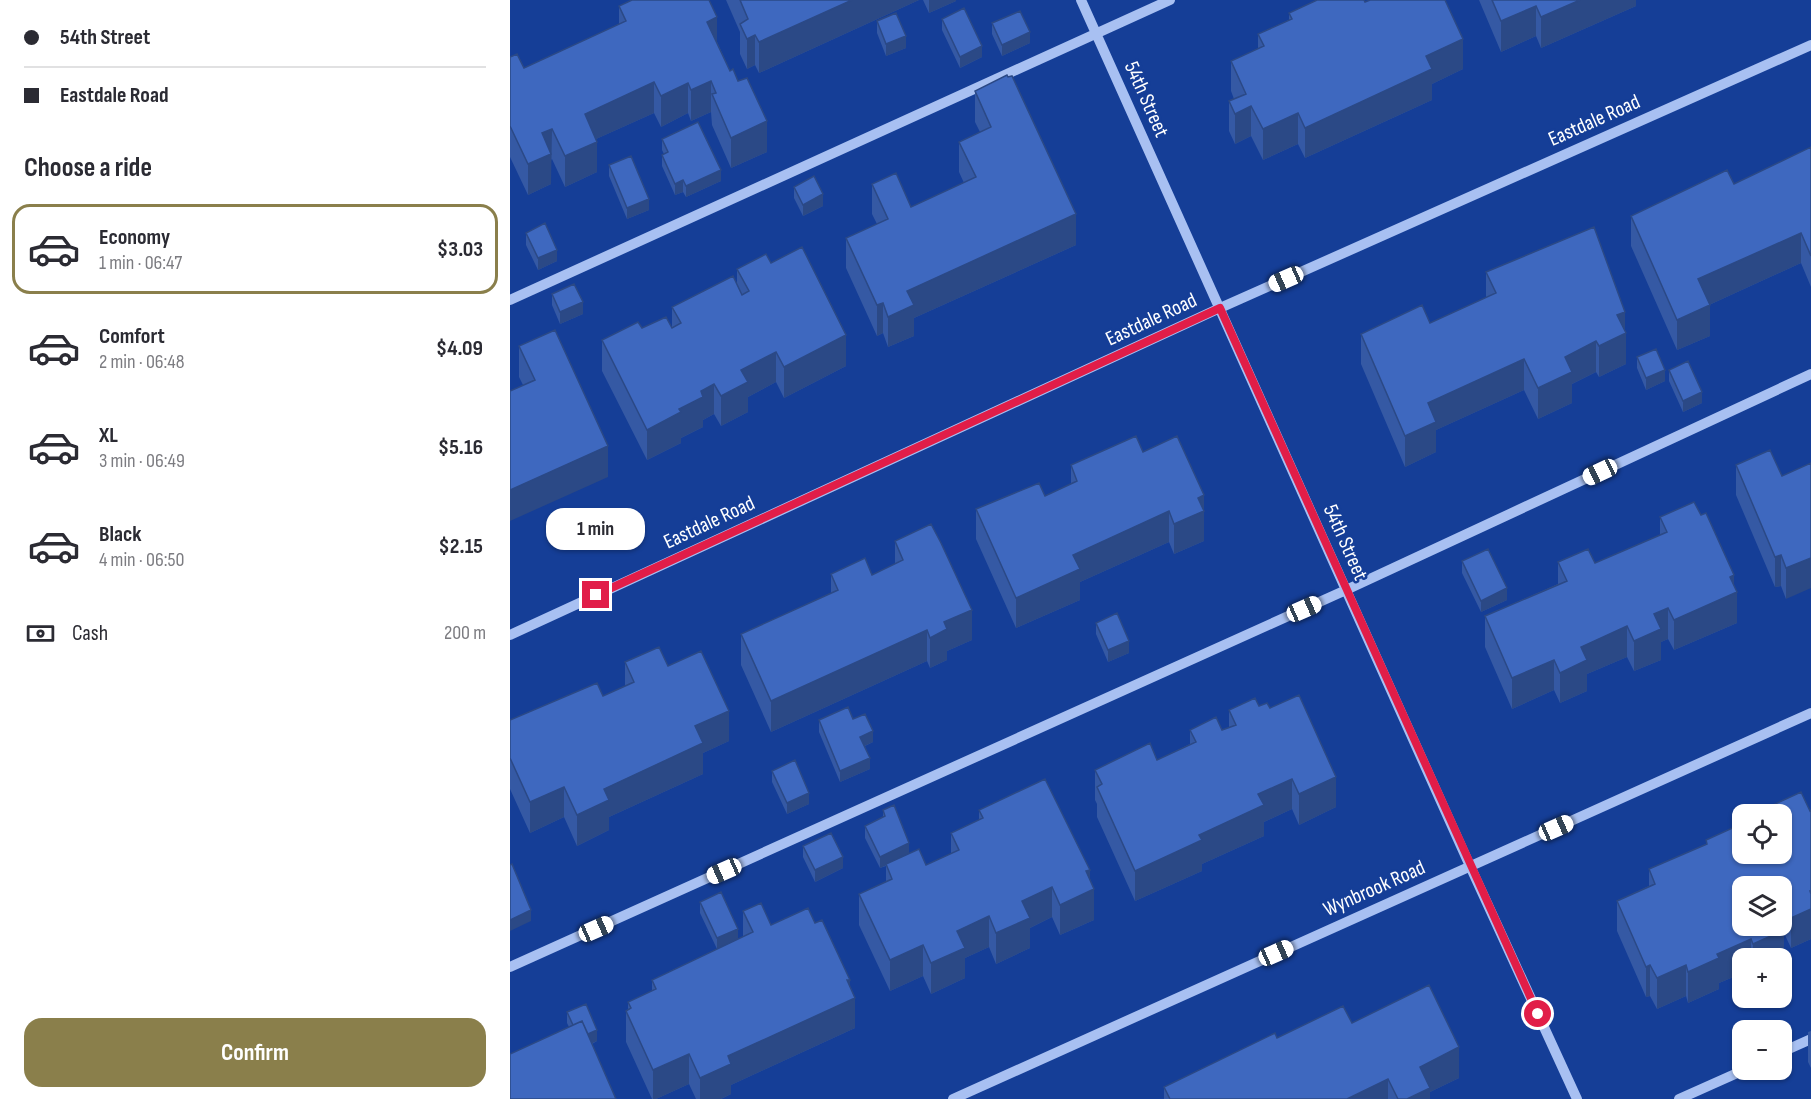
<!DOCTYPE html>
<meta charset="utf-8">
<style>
:root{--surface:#fff;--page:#f7f7f7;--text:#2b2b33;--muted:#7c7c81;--line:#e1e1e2;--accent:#8a7f4b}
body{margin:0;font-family:"Sofia Sans Condensed",sans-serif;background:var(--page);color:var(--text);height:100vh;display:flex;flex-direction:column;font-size:22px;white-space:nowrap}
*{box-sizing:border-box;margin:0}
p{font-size:20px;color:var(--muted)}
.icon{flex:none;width:33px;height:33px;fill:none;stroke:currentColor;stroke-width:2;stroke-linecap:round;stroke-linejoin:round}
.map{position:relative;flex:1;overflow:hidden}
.details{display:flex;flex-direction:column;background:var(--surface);width:510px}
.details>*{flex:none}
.guide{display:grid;align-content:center;height:132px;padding:0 24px;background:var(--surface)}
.controls{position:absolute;left:1222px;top:804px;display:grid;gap:12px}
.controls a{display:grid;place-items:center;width:60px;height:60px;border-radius:12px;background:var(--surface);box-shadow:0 2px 4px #0004;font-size:30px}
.end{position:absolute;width:27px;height:27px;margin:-14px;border:8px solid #e11d48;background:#fff;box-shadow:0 0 0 3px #fff}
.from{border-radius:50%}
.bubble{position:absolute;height:42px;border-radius:18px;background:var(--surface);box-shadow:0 2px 4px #0004;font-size:20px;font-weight:700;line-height:42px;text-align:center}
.car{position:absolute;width:18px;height:36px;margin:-18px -9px;border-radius:8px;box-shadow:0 0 4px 2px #0007;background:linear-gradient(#fff 24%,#345 0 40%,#fff 0 76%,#345 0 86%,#fff 0)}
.guide b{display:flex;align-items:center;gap:21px;height:57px;font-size:22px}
.guide b+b{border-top:2px solid var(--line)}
.guide i{width:15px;height:15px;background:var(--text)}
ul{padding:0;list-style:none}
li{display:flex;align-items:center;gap:18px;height:90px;margin:0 12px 9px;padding:0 12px;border:3px solid transparent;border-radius:18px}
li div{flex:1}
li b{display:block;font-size:22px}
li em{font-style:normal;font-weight:700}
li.current{border-color:var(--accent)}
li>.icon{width:54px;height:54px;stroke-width:1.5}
h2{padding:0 24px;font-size:27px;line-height:72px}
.pay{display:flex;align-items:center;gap:15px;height:66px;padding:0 24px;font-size:22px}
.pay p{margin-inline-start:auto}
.primary-button{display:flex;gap:12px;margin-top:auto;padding:12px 24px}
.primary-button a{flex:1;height:69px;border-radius:18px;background:var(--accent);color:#fff;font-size:24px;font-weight:700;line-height:69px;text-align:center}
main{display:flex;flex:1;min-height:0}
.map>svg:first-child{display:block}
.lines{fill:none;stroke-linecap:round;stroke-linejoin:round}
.minor{stroke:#a8c0f2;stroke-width:10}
.wall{fill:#3559a4}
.shaded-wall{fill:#2b4986}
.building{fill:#3e68bf;stroke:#2b4986;stroke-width:1.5}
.route{stroke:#e11d48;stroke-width:8}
.labels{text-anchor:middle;stroke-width:5;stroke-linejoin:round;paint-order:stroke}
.street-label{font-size:21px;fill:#fff;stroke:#153e97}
</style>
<main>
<section class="details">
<div class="guide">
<b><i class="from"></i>54th Street</b>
<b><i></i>Eastdale Road</b>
</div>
<h2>Choose a ride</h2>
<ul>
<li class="current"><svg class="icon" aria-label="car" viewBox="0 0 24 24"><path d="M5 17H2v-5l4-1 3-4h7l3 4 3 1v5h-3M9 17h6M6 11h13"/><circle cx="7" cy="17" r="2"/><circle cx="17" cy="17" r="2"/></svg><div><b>Economy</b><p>1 min · 06:47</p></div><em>$3.03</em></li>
<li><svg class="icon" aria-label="car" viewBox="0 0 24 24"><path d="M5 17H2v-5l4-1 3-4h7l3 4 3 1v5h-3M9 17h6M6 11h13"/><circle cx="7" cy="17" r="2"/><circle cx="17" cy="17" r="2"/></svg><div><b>Comfort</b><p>2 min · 06:48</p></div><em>$4.09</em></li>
<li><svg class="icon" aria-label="car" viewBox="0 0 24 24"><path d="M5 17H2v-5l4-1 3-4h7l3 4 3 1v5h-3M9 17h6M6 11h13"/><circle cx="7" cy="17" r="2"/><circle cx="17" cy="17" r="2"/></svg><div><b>XL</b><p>3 min · 06:49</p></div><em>$5.16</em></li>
<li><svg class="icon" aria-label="car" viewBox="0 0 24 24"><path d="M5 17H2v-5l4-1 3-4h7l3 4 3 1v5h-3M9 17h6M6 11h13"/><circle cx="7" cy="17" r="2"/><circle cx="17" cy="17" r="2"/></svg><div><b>Black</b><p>4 min · 06:50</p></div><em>$2.15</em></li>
</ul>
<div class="pay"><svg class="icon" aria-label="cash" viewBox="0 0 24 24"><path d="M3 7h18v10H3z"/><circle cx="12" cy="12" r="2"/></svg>Cash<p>200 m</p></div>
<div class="primary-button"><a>Confirm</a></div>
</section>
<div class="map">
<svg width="1301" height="1099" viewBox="0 0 1301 1099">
<rect width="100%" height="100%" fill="#153e97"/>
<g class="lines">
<path class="minor" d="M 571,0 L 960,866 L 1067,1099
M 0,300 L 660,0
M 0,635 L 710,308 L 1301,45
M 0,967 L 836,590 L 1301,374
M 1272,1052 L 1301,1039
M 443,1099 L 1301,713
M 1169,1099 L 1234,1070"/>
</g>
<path class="wall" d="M 216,0 L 409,0 L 249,73 L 245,65 L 237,69 L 230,54 L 230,32 Z
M 413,0 L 446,0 L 446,1 L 419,13 Z
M 969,0 L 1126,0 L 1126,6 L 1031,48 L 1026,36 L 991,52 Z
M 855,2 L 953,69 L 922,84 L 922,100 L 795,158 L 788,144 L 753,160 L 741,136 L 725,144 L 719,131 L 719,101 L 724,99 L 721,91 L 721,61 L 748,49 L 748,34 L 779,20 L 779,13 Z
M 109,6 L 207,42 L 257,152 L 221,168 L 202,125 L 201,112 L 181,121 L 178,113 L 151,127 L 144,113 L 86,139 L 87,172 L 55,187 L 42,159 L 41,160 L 41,184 L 18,195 L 0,157 L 0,57 L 14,68 L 109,24 Z
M 432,19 L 472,57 L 450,68 L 432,30 Z
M 367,21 L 396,48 L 376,56 L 367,33 Z
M 482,23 L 520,43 L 492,56 L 482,34 Z
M 465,91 L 566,245 L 404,318 L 404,336 L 378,347 L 373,333 L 367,336 L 336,268 L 336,238 L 367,224 L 362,214 L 362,184 L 401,207 L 454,183 L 449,172 L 449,142 L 470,132 L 465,122 Z
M 152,139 L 211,181 L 176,197 L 173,192 L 165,195 L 152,166 L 152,155 L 154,154 L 152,150 Z
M 1301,147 L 1301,287 L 1291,263 L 1199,305 L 1200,336 L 1167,350 L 1121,246 L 1121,216 L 1224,184 Z
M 99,165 L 139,210 L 117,219 L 99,176 Z
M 284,187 L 313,206 L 293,216 L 284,198 Z
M 16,233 L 47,261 L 28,270 L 16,245 Z
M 261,263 L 336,366 L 274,398 L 266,382 L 238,397 L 238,412 L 211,426 L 204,414 L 193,420 L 193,427 L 171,438 L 171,443 L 137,460 L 92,371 L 92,340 L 132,328 L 162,328 L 162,307 L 227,285 L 227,269 Z
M 976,272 L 1115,330 L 1116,364 L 1089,377 L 1086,372 L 1062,384 L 1062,403 L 1028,419 L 1014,390 L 926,430 L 926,452 L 895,467 L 851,364 L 851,334 L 920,323 L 976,298 Z
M 42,294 L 73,314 L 50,324 L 42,305 Z
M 9,346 L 98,477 L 13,385 L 9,377 Z
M 1127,357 L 1155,381 L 1136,390 L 1127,368 Z
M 1159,370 L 1192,403 L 1173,412 L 1159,381 Z
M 633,452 L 694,495 L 694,541 L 664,554 L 659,542 L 570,582 L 570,600 L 506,628 L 466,539 L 466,509 L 535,496 L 561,484 L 561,465 Z
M 1301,463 L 1276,599 L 1271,586 L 1265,587 L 1226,495 L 1226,465 L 1272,476 Z
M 1150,517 L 1224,585 L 1227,623 L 1164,650 L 1158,639 L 1151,642 L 1151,660 L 1124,671 L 1117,657 L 1077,674 L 1077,691 L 1050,703 L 1044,690 L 1002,709 L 975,647 L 975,616 L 1048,584 L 1048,562 L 1085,563 L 1150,535 Z
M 385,541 L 462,640 L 437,651 L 437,660 L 420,668 L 417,661 L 261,732 L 231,665 L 231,634 L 321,594 L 321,574 L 362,575 L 385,564 Z
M 952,561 L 997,600 L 971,612 L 952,573 Z
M 586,623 L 619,653 L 598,662 L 586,634 Z
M 115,662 L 158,666 L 219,741 L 193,753 L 193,774 L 99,817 L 99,830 L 67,846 L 54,817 L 20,833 L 0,789 L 0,720 L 93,696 L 115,686 Z
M 749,706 L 760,708 L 826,807 L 789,825 L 782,809 L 754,822 L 754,836 L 692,864 L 692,871 L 625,901 L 587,817 L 587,804 L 585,800 L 585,770 L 647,760 L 680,744 L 680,730 L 712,730 L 719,728 L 719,710 Z
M 343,719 L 363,742 L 355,746 L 360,769 L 330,782 L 309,732 L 309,720 Z
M 262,771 L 299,804 L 277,814 L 262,782 Z
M 1263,805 L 1300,811 L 1301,810 L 1301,939 L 1281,948 L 1274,933 L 1274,961 L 1272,958 L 1233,958 L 1233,973 L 1209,983 L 1209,989 L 1178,1003 L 1176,996 L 1147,1009 L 1140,996 L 1136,997 L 1107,931 L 1107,901 L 1139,886 L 1139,869 L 1196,844 L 1196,840 L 1233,854 L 1272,854 L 1272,814 L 1263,814 Z
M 373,810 L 399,853 L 416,865 L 441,854 L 441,833 L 469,820 L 469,810 L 580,881 L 584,920 L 550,935 L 542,917 L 520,928 L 520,948 L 486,964 L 479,947 L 455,958 L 455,978 L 421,994 L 413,976 L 380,991 L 349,925 L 349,894 L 376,882 L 376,866 L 370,868 L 355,838 L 355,826 L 373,818 Z
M 293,846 L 333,868 L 305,882 L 293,857 Z
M 190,902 L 228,940 L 233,937 L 233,911 L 261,925 L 305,923 L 340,987 L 345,1028 L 221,1085 L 221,1094 L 211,1099 L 186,1099 L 179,1084 L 146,1099 L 142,1099 L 116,1042 L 116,1011 L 118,1010 L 118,1002 L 142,992 L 142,980 L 207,949 L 190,913 Z
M 57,1012 L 87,1041 L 82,1044 L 59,1027 L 57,1023 Z
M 842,1023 L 949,1078 L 920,1092 L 920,1099 L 654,1099 L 654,1087 L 767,1038 Z
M 1301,1031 L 1301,1068 L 1298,1062 L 1298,1032 Z"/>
<path class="shaded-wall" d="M 342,0 L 409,0 L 249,73 L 249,42 Z
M 419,0 L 446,0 L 446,1 L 419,13 Z
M 1070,0 L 1126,0 L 1126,6 L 1031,48 L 1031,17 Z
M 1026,6 L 1026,36 L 991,52 L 991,21 Z
M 207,17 L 207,48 L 197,22 Z
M 520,32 L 520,43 L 492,56 L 492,45 Z
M 245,35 L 245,65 L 237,69 L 237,39 Z
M 396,36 L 396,48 L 376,56 L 376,44 Z
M 953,39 L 953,69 L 922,84 L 922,100 L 795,158 L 795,128 L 916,56 Z
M 472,46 L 472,57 L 450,68 L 450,57 Z
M 201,81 L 201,112 L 181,121 L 181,90 Z
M 144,82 L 144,113 L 75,144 L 75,114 Z
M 178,83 L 178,113 L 151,127 L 151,96 Z
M 741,106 L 741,136 L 725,144 L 725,114 Z
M 788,113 L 788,144 L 753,160 L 753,129 Z
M 257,121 L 257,152 L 221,168 L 221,138 Z
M 42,129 L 41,184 L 18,195 L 18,164 L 32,133 Z
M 87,142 L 87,172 L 55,187 L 55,156 Z
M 211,170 L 211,181 L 176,197 L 176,186 Z
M 173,180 L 173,192 L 165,195 L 165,184 Z
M 313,194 L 313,206 L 293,216 L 293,205 Z
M 139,199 L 139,210 L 117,219 L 117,208 Z
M 566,214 L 566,245 L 404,318 L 404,336 L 378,347 L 378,317 L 397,291 Z
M 1291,233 L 1291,263 L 1188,310 L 1188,279 Z
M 47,250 L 47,261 L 28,270 L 28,258 Z
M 73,302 L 73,314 L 50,324 L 50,312 Z
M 373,303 L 373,333 L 367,336 L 367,305 Z
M 1200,305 L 1200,336 L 1167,350 L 1167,320 Z
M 1115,312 L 1115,334 L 1116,333 L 1116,364 L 1089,377 L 1089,346 L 1107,315 Z
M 336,335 L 336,366 L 274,398 L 274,367 Z
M 1086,341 L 1086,372 L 1062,384 L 1062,403 L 1028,419 L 1028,388 L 1055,357 Z
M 266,352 L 266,382 L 238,397 L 238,412 L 211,426 L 211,396 L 231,370 Z
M 1014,359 L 1014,390 L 926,430 L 926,452 L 895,467 L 895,436 L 918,403 Z
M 1155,370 L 1155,381 L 1136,390 L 1136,378 Z
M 204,384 L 204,414 L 193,420 L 193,427 L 171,438 L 171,443 L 137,460 L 137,430 L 169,409 L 191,391 Z
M 1192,392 L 1192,403 L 1173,412 L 1173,401 Z
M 98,446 L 98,477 L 0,521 L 0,490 Z
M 694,495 L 694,541 L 664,554 L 664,524 L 688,498 Z
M 659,511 L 659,542 L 570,582 L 570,600 L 506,628 L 506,598 L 563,555 Z
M 1271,555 L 1271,586 L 1265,587 L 1265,557 Z
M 1301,558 L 1301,588 L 1276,599 L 1276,568 Z
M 1224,575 L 1224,593 L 1227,592 L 1227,623 L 1164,650 L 1164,620 L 1220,577 Z
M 997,588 L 997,600 L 971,612 L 971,601 Z
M 1158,608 L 1158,639 L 1151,642 L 1151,660 L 1124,671 L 1124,641 L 1144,614 Z
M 462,610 L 462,640 L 437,651 L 437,660 L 420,668 L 420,638 L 434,622 Z
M 1117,626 L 1117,657 L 1077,674 L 1077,691 L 1050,703 L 1050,673 L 1071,647 Z
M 417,630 L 417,661 L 261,732 L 261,701 Z
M 619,641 L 619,653 L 598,662 L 598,650 Z
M 1044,660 L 1044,690 L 1002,709 L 1002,678 Z
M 219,711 L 219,741 L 193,753 L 193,774 L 99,817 L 99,830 L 67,846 L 67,815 L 94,789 L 185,726 Z
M 363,731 L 363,742 L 350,748 L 350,737 Z
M 360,758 L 360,769 L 330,782 L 330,771 Z
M 826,777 L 826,807 L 789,825 L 789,794 Z
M 782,779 L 782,809 L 754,822 L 754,836 L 692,864 L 692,871 L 625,901 L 625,871 L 689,835 L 748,794 Z
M 54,787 L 54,817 L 20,833 L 20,802 Z
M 299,793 L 299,804 L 277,814 L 277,803 Z
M 399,843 L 399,855 L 370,868 L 370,857 Z
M 333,857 L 333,868 L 305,882 L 305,870 Z
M 580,870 L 580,891 L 584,889 L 584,920 L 550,935 L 550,905 L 576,871 Z
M 542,887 L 542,917 L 520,928 L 520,948 L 486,964 L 486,933 L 512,901 Z
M 1300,891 L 1301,891 L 1301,939 L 1281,948 L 1281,918 Z
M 1272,900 L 1273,900 L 1273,930 L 1272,926 Z
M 21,910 L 21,921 L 0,931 L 0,920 Z
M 479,916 L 479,947 L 455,958 L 455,978 L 421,994 L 421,963 L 447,931 Z
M 228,929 L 228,940 L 207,949 L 207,938 Z
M 1274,930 L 1274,961 L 1272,962 L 1272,958 L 1243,958 L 1243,944 Z
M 1241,939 L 1241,958 L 1233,958 L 1233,973 L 1209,983 L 1209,989 L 1178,1003 L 1178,972 L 1207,954 Z
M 413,945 L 413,976 L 380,991 L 380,960 Z
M 1140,965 L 1140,996 L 1136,997 L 1136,967 Z
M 1176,965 L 1176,996 L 1147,1009 L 1147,978 Z
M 337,980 L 340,980 L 340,1000 L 345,998 L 345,1028 L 221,1085 L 221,1094 L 211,1099 L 190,1099 L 190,1078 L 218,1056 Z
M 87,1030 L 87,1041 L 69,1049 L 69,1038 Z
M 949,1047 L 949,1078 L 920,1092 L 920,1099 L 897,1099 L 910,1067 Z
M 179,1054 L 179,1084 L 146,1099 L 143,1099 L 143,1070 Z
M 878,1079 L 878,1099 L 837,1099 Z"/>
<path class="building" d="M 122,0 L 199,0 L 207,17 L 197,22 L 220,71 L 223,69 L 228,81 L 237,78 L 257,121 L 221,138 L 202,94 L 206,93 L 201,81 L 181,90 L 178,83 L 151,96 L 144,82 L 75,114 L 87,142 L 55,156 L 42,129 L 32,133 L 41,154 L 18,164 L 0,126 L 0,57 L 7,54 L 14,68 L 116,21 L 109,6 Z
M 230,0 L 342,0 L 249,42 L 245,35 L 237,39 L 230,24 L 238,19 Z
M 807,0 L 854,0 L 855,2 L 860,0 L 935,0 L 953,39 L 916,56 L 922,69 L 795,128 L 788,113 L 753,129 L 741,106 L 725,114 L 719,101 L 736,94 L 721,61 L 754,46 L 748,34 L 782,19 L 779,13 Z
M 982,0 L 1070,0 L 1031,17 L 1026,6 L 991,21 Z
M 454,8 L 472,46 L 450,57 L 432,19 Z
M 510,11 L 520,32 L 492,45 L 482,23 Z
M 386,13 L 396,36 L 376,44 L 367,21 Z
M 497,75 L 498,77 L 502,76 L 566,214 L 397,291 L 404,305 L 378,317 L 373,303 L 367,305 L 336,238 L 378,219 L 362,184 L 386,173 L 401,207 L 466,177 L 449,142 L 481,127 L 465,91 Z
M 188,122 L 211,170 L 176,186 L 173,180 L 165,184 L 152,155 L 158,152 L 152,139 Z
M 1301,147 L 1301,256 L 1291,233 L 1188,279 L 1200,305 L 1167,320 L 1121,216 L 1217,170 L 1224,184 Z
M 121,156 L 139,199 L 117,208 L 99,165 Z
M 304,176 L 313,194 L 293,205 L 284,187 Z
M 35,223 L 47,250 L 28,258 L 16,233 Z
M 1084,227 L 1115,312 L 1107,315 L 1116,333 L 1089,346 L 1086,341 L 1055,357 L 1062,372 L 1028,388 L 1014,359 L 918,403 L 926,422 L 895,436 L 851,334 L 912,305 L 920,323 L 986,293 L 976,272 Z
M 292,247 L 336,335 L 274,367 L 266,352 L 231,370 L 238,382 L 211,396 L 204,384 L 191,391 L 193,397 L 169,409 L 171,412 L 137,430 L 92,340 L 128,322 L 132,328 L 156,317 L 162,328 L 171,323 L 162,307 L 223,276 L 232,295 L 239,291 L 227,269 L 256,254 L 261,263 Z
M 64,284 L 73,302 L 50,312 L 42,294 Z
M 45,330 L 98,446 L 0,490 L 0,391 L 25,380 L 9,346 Z
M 1146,349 L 1155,370 L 1136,378 L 1127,357 Z
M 1178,361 L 1192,392 L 1173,401 L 1159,370 Z
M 626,436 L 633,452 L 667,436 L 694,495 L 688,498 L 694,511 L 664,524 L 659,511 L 563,555 L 570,569 L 506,598 L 466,509 L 529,483 L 535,496 L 567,481 L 561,465 Z
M 1260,450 L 1272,476 L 1301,463 L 1301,558 L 1276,568 L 1271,555 L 1265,557 L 1226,465 Z
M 1184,502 L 1191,515 L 1196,513 L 1224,575 L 1220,577 L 1227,592 L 1164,620 L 1158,608 L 1144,614 L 1151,629 L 1124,641 L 1117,626 L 1071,647 L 1077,660 L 1050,673 L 1044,660 L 1002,678 L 975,616 L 1057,581 L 1048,562 L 1078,549 L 1085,563 L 1157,532 L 1150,517 Z
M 421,524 L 431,543 L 462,610 L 434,622 L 437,629 L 420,638 L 417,630 L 261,701 L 231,634 L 328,590 L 321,574 L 355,558 L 362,575 L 393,560 L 385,541 Z
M 978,549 L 997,588 L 971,601 L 952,561 Z
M 607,613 L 619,641 L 598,650 L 586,623 Z
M 149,647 L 158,666 L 191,651 L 219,711 L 185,726 L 193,743 L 94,789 L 99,800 L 67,815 L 54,787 L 20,802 L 0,758 L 0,720 L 87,683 L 93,696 L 124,682 L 115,662 Z
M 789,695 L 826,777 L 789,794 L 782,779 L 748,794 L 754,805 L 689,835 L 692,840 L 625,871 L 587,787 L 592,784 L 585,770 L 640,743 L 647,760 L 686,742 L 680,730 L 706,717 L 712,730 L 726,725 L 719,710 L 745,698 L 749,706 L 757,703 L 760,708 Z
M 338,707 L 343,719 L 355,714 L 363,731 L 350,737 L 360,758 L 330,771 L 309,720 Z
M 285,760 L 299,793 L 277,803 L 262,771 Z
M 535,779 L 580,870 L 576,871 L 584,889 L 550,905 L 542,887 L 512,901 L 520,918 L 486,933 L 479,916 L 447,931 L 455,948 L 421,963 L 413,945 L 380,960 L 349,894 L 382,879 L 376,864 L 409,849 L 416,865 L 449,850 L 441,833 L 473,818 L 469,810 Z
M 1291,792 L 1300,811 L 1301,810 L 1301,891 L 1300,891 L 1301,894 L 1301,909 L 1281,918 L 1273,900 L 1272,900 L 1272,886 L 1233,886 L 1233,926 L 1272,926 L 1272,925 L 1274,930 L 1243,944 L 1241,939 L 1207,954 L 1209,958 L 1178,972 L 1176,965 L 1147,978 L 1140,965 L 1136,967 L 1107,901 L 1145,884 L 1139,869 L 1197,844 L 1196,840 L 1229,825 L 1233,835 L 1233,854 L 1272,854 L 1272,814 L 1267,814 L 1263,805 Z
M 384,805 L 399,843 L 370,857 L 355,826 L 375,816 L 373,810 Z
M 321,833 L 333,857 L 305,870 L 293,846 Z
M 2,864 L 21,910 L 0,920 L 0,865 Z
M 211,892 L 228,929 L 207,938 L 190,902 Z
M 251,903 L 261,925 L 298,908 L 305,923 L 312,920 L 340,980 L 337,980 L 345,998 L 218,1056 L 221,1064 L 190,1078 L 179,1054 L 143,1070 L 116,1011 L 121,1008 L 118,1002 L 146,989 L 142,980 L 243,932 L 233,911 Z
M 919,985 L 949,1047 L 910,1067 L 920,1088 L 897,1099 L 888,1099 L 878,1079 L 837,1099 L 660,1099 L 654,1087 L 765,1033 L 767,1038 L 833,1006 L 842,1023 Z
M 76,1004 L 87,1030 L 78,1034 L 72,1021 L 63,1025 L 57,1012 Z
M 72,1021 L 106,1099 L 0,1099 L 0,1054 Z"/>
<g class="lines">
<path class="route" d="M 86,595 L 710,308 L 1028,1014"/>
</g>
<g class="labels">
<g class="street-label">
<text transform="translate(637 99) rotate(66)" y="7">54th Street</text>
<text transform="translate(1084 120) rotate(-24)" y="7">Eastdale Road</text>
<text transform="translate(641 319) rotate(-25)" y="7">Eastdale Road</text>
<text transform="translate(199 522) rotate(-25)" y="7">Eastdale Road</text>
<text transform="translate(836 542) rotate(66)" y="7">54th Street</text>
<text transform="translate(864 888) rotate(-24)" y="7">Wynbrook Road</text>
</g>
</g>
</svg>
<div class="controls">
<a><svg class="icon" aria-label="locate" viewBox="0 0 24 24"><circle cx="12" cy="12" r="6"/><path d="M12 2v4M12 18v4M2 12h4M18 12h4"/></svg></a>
<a><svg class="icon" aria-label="layers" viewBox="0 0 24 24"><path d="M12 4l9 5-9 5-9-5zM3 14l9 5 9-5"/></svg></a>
<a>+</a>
<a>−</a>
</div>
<i class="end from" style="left:1028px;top:1014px"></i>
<i class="end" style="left:86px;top:595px"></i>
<div class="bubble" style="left:36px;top:508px;width:99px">1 min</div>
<i class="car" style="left:776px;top:279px;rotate:246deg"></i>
<i class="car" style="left:1090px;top:472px;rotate:245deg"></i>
<i class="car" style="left:794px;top:609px;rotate:66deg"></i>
<i class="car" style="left:1046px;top:828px;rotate:66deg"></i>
<i class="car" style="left:214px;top:871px;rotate:246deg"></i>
<i class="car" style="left:86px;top:929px;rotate:66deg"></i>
<i class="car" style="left:766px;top:953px;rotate:66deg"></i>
</div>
</main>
